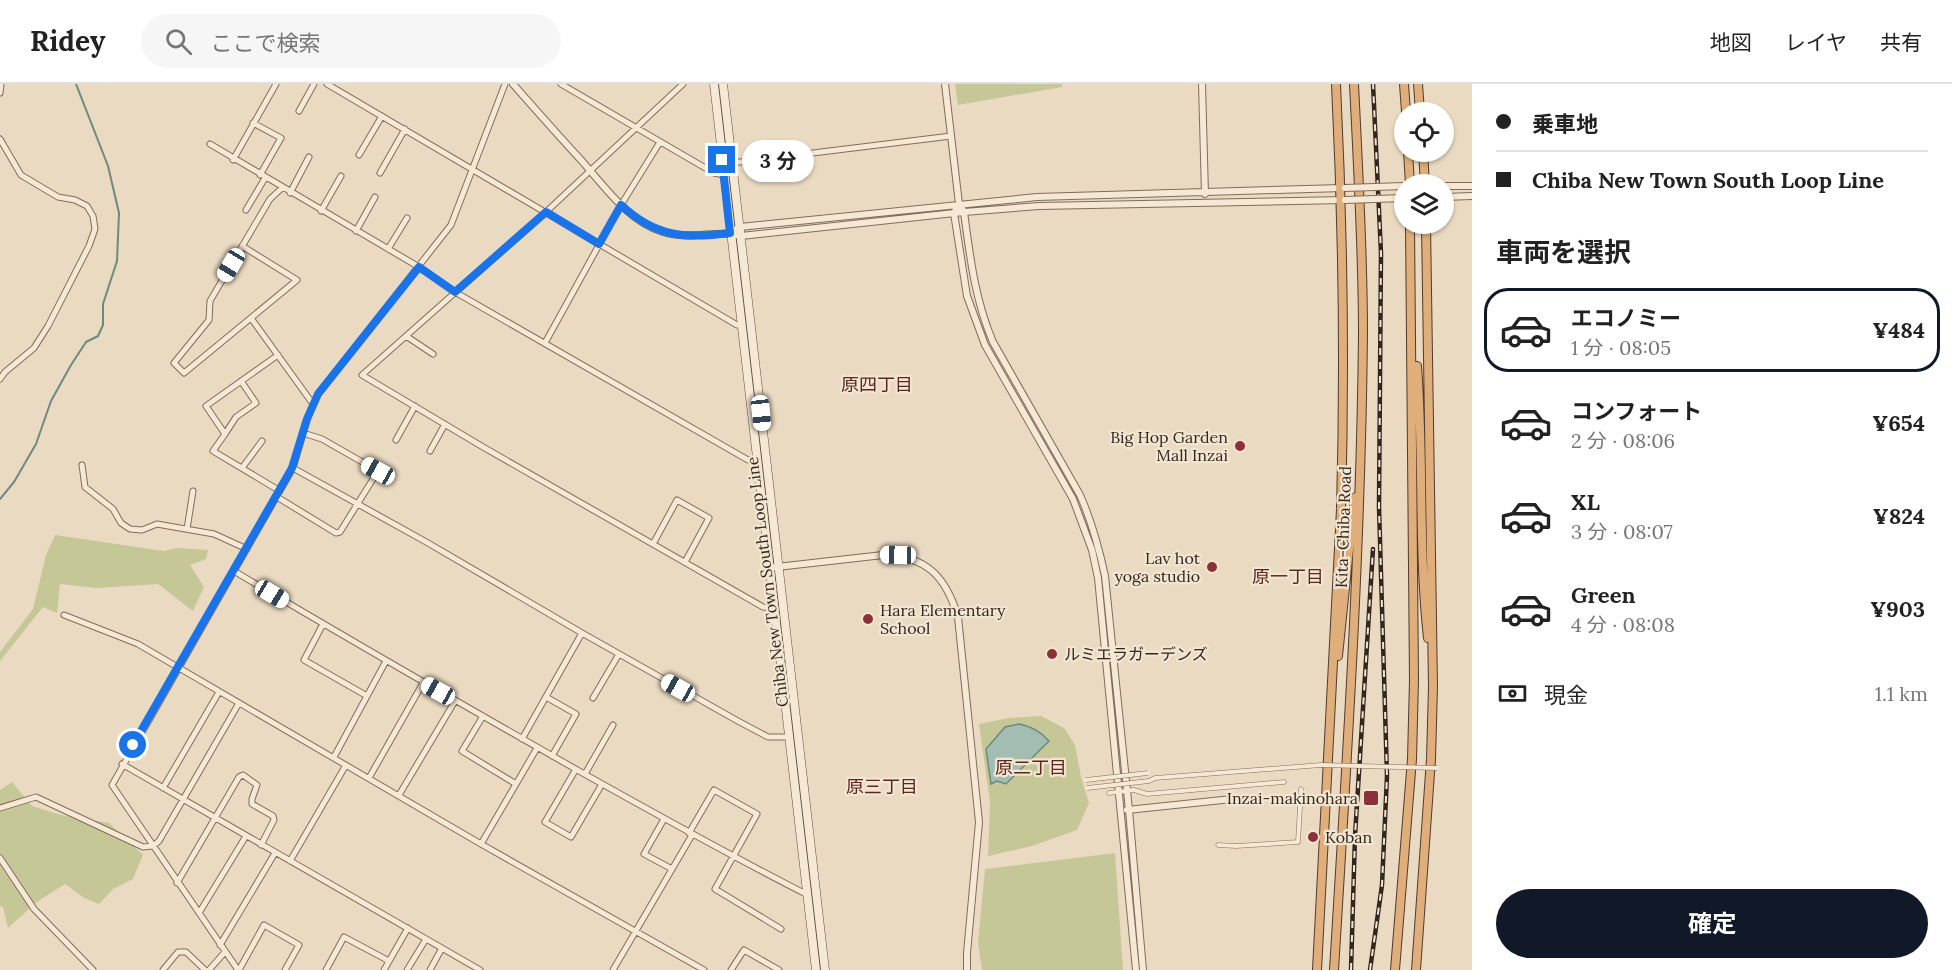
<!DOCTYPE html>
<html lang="ja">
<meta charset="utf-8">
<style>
:root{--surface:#fff;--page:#f6f6f6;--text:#222;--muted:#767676;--line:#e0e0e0;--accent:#111827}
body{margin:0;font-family:Lora,"Noto Sans JP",serif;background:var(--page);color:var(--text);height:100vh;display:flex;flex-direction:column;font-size:22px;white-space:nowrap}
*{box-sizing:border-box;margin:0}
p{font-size:20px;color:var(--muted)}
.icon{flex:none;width:33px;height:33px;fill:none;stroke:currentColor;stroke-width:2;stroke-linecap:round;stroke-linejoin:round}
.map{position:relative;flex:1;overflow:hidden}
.panel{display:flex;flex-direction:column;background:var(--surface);width:480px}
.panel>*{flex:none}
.guide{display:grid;align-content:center;height:132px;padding:0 24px;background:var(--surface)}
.tools{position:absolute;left:1394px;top:18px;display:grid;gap:12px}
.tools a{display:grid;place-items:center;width:60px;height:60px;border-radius:50%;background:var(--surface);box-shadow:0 2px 4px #0004;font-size:30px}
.end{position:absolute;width:27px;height:27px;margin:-14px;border:8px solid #1a73e8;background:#fff;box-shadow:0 0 0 3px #fff}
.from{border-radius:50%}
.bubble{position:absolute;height:42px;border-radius:21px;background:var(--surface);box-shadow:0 2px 4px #0004;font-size:20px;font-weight:700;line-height:42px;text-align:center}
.car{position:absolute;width:18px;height:36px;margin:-18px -9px;border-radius:8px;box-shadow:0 0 4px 2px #0007;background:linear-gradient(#fff 24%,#345 0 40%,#fff 0 76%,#345 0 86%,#fff 0)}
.guide b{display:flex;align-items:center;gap:21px;height:57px;font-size:22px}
.guide b+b{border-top:2px solid var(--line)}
.guide i{width:15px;height:15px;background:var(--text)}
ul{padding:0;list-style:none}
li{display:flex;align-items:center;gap:18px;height:84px;margin:0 12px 9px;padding:0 12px;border:3px solid transparent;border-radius:24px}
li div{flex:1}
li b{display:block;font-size:22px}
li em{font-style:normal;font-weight:700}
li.current{border-color:var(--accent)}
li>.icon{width:54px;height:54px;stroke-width:1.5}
h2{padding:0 24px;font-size:27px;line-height:72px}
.pay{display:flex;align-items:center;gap:15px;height:66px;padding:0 24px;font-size:22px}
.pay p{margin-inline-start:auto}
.action{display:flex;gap:12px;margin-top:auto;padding:12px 24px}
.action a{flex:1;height:69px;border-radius:36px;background:var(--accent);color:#fff;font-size:24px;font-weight:700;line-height:69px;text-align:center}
header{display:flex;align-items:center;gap:36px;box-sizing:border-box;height:84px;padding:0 30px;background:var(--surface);border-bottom:2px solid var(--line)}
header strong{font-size:28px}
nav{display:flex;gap:33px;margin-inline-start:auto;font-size:21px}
.search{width:420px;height:54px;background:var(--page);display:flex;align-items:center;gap:15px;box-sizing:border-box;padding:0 21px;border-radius:33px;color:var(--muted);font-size:22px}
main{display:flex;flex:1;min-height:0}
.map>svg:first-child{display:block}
.green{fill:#c6c797}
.water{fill:#a4bdb3;stroke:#6c8a7f;stroke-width:1.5}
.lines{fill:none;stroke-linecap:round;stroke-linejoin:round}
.stream{stroke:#6c8a7f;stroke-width:2}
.pedestrian-casing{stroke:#826c5b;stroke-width:5}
.minor-casing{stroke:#826c5b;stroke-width:7}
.tertiary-casing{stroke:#826c5b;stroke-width:8}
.secondary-casing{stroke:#644d3e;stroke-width:9}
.trunk-casing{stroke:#503b2f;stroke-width:10}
.pedestrian{stroke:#f5e8d4;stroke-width:4}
.minor{stroke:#f5e8d4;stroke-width:5}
.tertiary{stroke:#f5e8d4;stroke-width:6}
.secondary{stroke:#f5e8d4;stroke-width:8}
.trunk{stroke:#dfae7a;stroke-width:8}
.rail-casing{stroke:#33261e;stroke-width:4.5}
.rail{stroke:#f2e5d1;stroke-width:2;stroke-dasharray:7;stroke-linecap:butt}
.pedestrian-bridge-casing{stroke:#826c5b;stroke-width:5;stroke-linecap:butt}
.tertiary-bridge-casing{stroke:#826c5b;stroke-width:8;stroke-linecap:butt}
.pedestrian-bridge{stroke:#f5e8d4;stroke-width:4}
.tertiary-bridge{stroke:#f5e8d4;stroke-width:6}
.route{stroke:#1a73e8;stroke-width:8}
.poi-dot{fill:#8c3039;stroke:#f2e5d1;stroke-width:2}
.labels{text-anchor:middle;stroke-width:4.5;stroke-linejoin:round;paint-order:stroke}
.poi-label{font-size:16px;fill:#33261e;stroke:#f2e5d1;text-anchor:end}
.street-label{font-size:16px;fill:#33261e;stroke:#f2e5d1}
.neighbourhood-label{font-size:18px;fill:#5c2721;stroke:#f2e5d1}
</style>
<header>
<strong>Ridey</strong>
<div class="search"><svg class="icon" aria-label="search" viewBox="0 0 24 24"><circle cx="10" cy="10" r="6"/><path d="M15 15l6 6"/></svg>ここで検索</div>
<nav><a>地図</a><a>レイヤ</a><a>共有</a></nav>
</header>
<main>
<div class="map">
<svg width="1472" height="886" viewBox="0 0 1472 886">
<rect width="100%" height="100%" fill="#eadac2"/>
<path class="green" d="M 955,0 L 1062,0 L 1062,3 L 958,21 Z
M 55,451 L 164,467 L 177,464 L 208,466 L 206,475 L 190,481 L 204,503 L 193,527 L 158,500 L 97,504 L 60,500 L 57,529 L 43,523 L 0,577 L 0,568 L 33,525 L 46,471 Z
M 1041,632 L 1064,644 L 1075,661 L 1081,693 L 1089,719 L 1077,746 L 1032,762 L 988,772 L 990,718 L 979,640 L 1009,634 Z
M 12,698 L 32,722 L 61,731 L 109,739 L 143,771 L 133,795 L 113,805 L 99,820 L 84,814 L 65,800 L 37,818 L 8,844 L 3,823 L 0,822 L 0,706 Z
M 1115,769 L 1123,886 L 982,886 L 978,859 L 985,785 Z"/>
<path class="water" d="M 1019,640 C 1032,643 1040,647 1049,657 L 1006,700 L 997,697 L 991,700 L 986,665 L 1005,643 Z"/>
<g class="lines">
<path class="stream" d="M 0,415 L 14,398 L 36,360 L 51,317 L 71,281 L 86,258 L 98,252 L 103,241 L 103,220 L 117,177 L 119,129 L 108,82 L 76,0"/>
<g class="pedestrian-casing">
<path id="pedestrian" d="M 1149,697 L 1155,694 L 1321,681
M 1109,709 L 1134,706 L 1147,710 L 1284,698
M 1218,761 L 1236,762 L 1298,758 L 1301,705"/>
</g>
<g class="minor-casing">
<path id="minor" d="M 327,0 L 737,241 L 741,241
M 561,0 L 714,89 L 724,91
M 683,0 L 546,128 L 362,291 L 483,363 L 763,523 L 774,524
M 0,9 L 1,0
M 299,27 L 314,0
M 253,39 L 281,54 L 260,91
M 0,55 L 21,91 L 58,113 L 75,116 L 87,122 L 93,132 L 95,145 L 89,162 L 48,242 L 34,264 L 5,288 L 0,295
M 210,60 L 419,183 L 455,208 L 748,376 L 757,376
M 359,71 L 382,32
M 233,76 L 276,0
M 732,79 L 951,52
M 380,89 L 405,45
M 290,109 L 309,73
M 246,126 L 265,94
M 321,127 L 341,92
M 356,147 L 375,113
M 242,162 L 297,196 L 184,289 L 174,279 L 209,236 L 210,217 L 270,115 L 282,104
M 388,165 L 407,134
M 251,234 L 313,320
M 406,252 L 433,270
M 545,259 L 621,121 L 660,58
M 241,297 L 256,319 L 236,333 L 225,350 L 206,322 L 278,271
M 225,350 L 213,367 L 280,407
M 396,356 L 415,322
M 430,367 L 445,340
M 82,381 L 85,403 L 113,425 L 121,439 L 130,445 L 142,446 L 157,440 L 214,450 L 247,465
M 242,384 L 262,357
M 293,384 L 428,459 L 582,549 L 736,636 L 768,653 L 790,653
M 277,413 L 336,449 L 340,448 L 378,387 L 322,355 L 303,349
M 187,445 L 193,407
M 653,460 L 677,416 L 709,434 L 685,478
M 234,487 C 348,555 463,621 579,687 C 654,729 729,771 806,810
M 64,531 L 138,560 L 481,760 L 704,886
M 323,540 L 304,576 L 367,612
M 546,613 L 576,630 L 552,672
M 593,614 L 619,570
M 483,632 L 462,667 L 516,700
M 522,655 L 582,549
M 334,673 L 386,577
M 122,680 L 480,886
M 576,685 L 545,738 L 571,753 L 602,700
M 585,690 L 613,641
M 369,694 L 423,599
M 163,704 L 219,608
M 399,711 L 455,617
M 0,724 L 36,713 L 143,763 L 153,762 L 159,757 L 239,619
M 664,735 L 644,770 L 672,785
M 689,749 L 714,706 L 757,730 L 715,805 L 781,845
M 481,760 L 537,664
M 0,774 L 34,825 L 93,886
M 290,777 L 346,681
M 177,799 L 239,693 L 243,691 L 257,701 L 252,715 L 252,720 L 273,732 L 274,736 L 261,761
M 199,829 L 246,752
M 220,861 L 275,769
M 163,886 L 178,868 L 186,868 L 205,886
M 209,886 L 225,868
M 238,886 L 112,701 L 293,384 L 307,335 L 318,310 L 451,141 L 505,0
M 239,886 L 264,841 L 299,861 L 285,886
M 326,886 L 344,853 L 389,877
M 384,886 L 408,844
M 407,886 L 426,855
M 430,886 L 442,864
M 613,886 L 692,751
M 731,886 L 744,866 L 779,886"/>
</g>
<g class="tertiary-casing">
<path id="tertiary" d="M 513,0 C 535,25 558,51 581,76 C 605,103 628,137 663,148 C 691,157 717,145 741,152 L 964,128 L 1039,122 L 1344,116
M 945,0 L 959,120 L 964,128 C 970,173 975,216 993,258 L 1080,411 C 1092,438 1099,464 1105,492 L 1129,726 L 1143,886
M 1202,0 L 1205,110
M 1443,102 L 1472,102
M 1443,113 L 1472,112
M 956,126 L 954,129 L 967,212 L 985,261 L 1073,415 L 1092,466 L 1098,494 L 1136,886
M 730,149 L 740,143 L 1037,113 L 1342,104
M 768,484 L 883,471 C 927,472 946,493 958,533 L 979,738 L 967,869 L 967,886
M 1127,726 L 1232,715"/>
</g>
<g class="secondary-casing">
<path id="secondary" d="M 714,0 L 816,886
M 723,0 L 825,886"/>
</g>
<g class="trunk-casing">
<path id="trunk" d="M 1404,0 L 1406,28
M 1418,0 L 1420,28
M 1408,68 L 1410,100
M 1423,68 L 1425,100
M 1417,282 C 1424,372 1418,464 1428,554
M 1338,572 L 1353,426 L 1356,413
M 1317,886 L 1341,425 C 1345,283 1343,142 1336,0
M 1334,886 C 1347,674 1361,461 1363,249 C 1363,166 1358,83 1354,0
M 1395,886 L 1412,675 L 1414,596 L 1410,140
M 1416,886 L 1431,675 L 1433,603 L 1426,140"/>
</g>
<use href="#pedestrian" class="pedestrian"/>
<use href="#minor" class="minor"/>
<use href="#tertiary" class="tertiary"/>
<use href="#secondary" class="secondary"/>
<use href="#trunk" class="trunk"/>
<g class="rail-casing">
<path id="rail" d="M 1351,886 L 1355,752 L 1373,465
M 1370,886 L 1382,801 L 1387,692 L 1379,423 L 1381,169 L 1373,0"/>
</g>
<use href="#rail" class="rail"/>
<g class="pedestrian-bridge-casing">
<path id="pedestrian-bridge" d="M 1321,681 L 1437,684
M 1086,696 L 1148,689
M 1087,704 L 1149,697"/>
</g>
<g class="tertiary-bridge-casing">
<path id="tertiary-bridge" d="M 1345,104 L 1404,102
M 1345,116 L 1404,114"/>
</g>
<use href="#pedestrian-bridge" class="pedestrian-bridge"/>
<use href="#tertiary-bridge" class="tertiary-bridge"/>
</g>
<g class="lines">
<path class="route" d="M 133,661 L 292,384 L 307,335 L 318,310 L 419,183 L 455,208 L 546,128 L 599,160 L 621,121 C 655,153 685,155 730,149 L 722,76"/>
</g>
<g class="poi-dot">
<circle cx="1240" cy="362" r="6"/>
<circle cx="1212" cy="483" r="6"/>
<circle cx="868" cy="535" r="6"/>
<circle cx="1052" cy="570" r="6"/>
<rect x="1363" y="706" width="16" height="16" rx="3"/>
<circle cx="1313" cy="753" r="6"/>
</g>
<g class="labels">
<g class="poi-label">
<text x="1228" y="359">Big Hop Garden<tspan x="1228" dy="18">Mall Inzai</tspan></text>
<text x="1200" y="480">Lav hot<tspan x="1200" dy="18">yoga studio</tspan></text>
<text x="880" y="532" text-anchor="start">Hara Elementary<tspan x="880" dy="18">School</tspan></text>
<text x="1064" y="576" text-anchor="start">ルミエラガーデンズ</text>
<text x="1358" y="720">Inzai-makinohara</text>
<text x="1325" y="759" text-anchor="start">Koban</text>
</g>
<g class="street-label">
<text transform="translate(1343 443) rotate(-88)" y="6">Kita-Chiba Road</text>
<text transform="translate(767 498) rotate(-97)" y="6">Chiba New Town South Loop Line</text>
</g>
<g class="neighbourhood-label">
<text x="877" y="307">原四丁目</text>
<text x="1288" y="499">原一丁目</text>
<text x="1031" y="690">原二丁目</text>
<text x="882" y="709">原三丁目</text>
</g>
</g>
</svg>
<div class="tools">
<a><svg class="icon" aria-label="locate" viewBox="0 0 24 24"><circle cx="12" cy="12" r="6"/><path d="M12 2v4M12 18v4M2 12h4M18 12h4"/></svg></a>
<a><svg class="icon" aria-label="layers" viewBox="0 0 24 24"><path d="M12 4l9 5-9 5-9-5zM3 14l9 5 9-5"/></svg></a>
</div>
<i class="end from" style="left:133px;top:661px"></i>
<i class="end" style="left:722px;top:76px"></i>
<div class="bubble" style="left:742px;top:56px;width:72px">3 分</div>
<i class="car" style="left:231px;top:181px;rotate:211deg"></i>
<i class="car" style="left:761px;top:329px;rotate:174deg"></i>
<i class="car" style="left:378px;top:387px;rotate:299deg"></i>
<i class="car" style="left:898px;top:471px;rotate:271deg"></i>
<i class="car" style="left:272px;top:510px;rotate:121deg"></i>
<i class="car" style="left:678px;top:604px;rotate:299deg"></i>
<i class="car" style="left:438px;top:607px;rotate:299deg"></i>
</div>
<section class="panel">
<div class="guide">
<b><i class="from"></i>乗車地</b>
<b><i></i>Chiba New Town South Loop Line</b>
</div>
<h2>車両を選択</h2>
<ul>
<li class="current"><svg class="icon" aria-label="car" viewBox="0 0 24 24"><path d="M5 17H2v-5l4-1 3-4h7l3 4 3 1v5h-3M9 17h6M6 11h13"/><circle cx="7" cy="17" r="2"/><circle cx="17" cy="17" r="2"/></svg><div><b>エコノミー</b><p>1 分 · 08:05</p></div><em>¥484</em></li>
<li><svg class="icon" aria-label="car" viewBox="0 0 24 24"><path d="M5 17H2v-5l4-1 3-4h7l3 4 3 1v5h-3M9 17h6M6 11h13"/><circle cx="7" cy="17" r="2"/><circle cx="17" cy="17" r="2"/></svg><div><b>コンフォート</b><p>2 分 · 08:06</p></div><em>¥654</em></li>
<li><svg class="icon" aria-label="car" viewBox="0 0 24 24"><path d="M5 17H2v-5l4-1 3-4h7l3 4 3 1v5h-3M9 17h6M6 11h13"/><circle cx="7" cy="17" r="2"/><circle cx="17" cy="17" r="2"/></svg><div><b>XL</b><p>3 分 · 08:07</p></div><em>¥824</em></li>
<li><svg class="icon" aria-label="car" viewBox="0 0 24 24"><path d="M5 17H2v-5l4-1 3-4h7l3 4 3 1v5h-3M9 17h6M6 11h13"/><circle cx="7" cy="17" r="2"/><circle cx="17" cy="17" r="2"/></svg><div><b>Green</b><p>4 分 · 08:08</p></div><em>¥903</em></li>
</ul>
<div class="pay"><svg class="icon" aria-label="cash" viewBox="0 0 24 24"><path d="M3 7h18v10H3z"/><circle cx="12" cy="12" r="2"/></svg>現金<p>1.1 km</p></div>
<div class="action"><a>確定</a></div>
</section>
</main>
